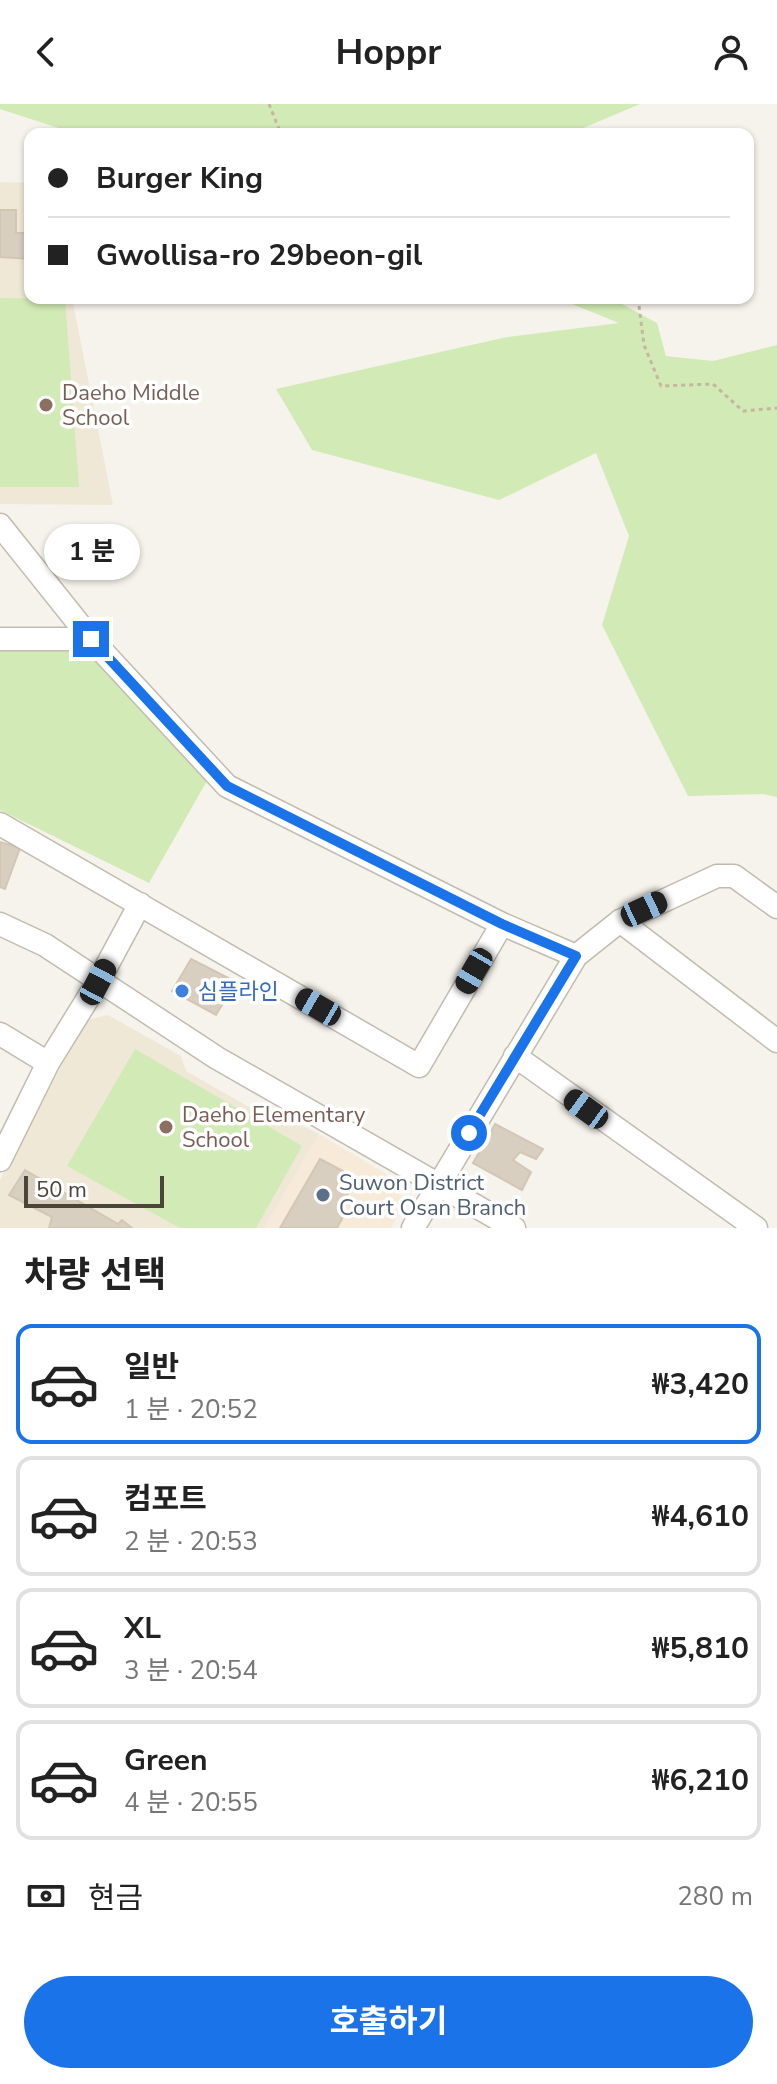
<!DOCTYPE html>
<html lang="ko">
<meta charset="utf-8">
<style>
:root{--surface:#fff;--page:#f6f6f6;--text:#222;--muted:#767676;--line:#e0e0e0;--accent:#1a73e8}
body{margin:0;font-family:"Nunito Sans","Noto Sans KR",sans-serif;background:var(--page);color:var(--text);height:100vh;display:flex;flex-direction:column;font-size:30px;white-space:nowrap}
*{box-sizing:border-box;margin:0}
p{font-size:26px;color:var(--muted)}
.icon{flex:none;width:44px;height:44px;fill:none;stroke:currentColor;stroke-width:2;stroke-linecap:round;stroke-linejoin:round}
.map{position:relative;height:1124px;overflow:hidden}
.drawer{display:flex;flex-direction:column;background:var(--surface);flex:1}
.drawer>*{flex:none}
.banner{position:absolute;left:24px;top:24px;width:730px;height:176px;border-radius:16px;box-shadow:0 2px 6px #0004;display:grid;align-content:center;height:176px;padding:0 24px;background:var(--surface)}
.scale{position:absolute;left:24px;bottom:20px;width:140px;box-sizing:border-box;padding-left:8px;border:4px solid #4b4439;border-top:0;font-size:22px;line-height:28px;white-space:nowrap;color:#4b4439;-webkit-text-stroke:6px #fff;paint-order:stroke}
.end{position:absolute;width:36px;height:36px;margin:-18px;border:10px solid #1a73e8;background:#fff;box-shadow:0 0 0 4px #fff}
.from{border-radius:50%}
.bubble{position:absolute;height:56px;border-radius:28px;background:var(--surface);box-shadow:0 2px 6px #0004;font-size:26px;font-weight:700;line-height:56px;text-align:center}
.car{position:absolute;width:24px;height:48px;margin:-24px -12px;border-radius:10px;box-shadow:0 0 6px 2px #0007;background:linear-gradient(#222 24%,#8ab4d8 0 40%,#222 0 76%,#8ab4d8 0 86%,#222 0)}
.banner b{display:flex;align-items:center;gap:28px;height:76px;font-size:30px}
.banner b+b{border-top:2px solid var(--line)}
.banner i{width:20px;height:20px;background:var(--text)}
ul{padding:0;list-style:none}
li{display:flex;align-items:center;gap:24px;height:120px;margin:0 16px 12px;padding:0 8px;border:4px solid var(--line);border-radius:16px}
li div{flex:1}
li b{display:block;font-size:30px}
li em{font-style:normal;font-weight:700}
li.selected{border-color:var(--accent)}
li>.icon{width:72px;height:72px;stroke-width:1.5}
h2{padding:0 24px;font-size:36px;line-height:96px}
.pay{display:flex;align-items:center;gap:20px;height:88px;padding:0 24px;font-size:30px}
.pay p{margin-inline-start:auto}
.cta{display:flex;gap:16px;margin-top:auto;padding:16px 24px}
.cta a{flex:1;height:92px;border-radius:48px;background:var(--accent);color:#fff;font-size:32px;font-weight:700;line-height:92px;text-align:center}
header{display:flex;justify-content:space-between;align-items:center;height:104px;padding:0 24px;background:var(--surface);font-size:36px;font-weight:700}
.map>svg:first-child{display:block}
.commercial{fill:#f7ead8}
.education{fill:#efe8d6}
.green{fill:#d2eab5}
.building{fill:#d8cfc1;stroke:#d3c7b4;stroke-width:2}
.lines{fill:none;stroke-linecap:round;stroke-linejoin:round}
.minor-casing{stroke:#c2bbae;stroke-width:25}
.path{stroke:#c4b79f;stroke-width:3;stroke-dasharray:4 4;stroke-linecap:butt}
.minor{stroke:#fff;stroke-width:22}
.route{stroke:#1a73e8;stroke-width:10}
.education-dot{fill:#8d6e63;stroke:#fff;stroke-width:3}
.shop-dot{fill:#3f7fe0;stroke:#fff;stroke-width:3}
.service-dot{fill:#5c6f8a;stroke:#fff;stroke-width:3}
.labels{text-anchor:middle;stroke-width:7;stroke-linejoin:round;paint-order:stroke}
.education-label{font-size:22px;fill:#785e54;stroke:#fff;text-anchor:start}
.shop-label{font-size:22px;fill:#366cbe;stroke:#fff;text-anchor:start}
.service-label{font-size:22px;fill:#4e5e75;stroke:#fff;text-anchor:start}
</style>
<header><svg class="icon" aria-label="back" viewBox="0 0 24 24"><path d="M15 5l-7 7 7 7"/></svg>Hoppr<svg class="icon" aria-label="person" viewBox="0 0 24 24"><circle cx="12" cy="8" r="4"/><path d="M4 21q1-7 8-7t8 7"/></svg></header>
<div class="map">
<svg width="777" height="1124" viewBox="0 0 777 1124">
<rect width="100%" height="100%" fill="#f6f3ec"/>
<path class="commercial" d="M 319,1030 L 388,1071 L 402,1093 L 402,1104 L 391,1124 L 264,1124 Z"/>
<path class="education" d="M 0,78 L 30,79 L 30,194 L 72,194 L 113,401 L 0,400 Z
M 108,911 L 181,952 L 186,967 L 272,1016 L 288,1015 L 319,1030 L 264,1124 L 0,1124 L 0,1076 L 86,916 Z"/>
<path class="green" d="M 0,0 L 640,0 L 569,30 L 77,30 L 0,5 Z
M 0,194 L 65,195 L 79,383 L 0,383 Z
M 557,194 L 611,194 L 657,219 L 666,252 L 713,257 L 777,241 L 777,693 L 763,690 L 688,692 L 602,521 L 629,432 L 596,349 L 499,396 L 312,346 L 276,285 L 507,233 L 619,219 Z
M 0,540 L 81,540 L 208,675 L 149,779 L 0,706 Z
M 135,945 L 302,1042 L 256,1124 L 180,1124 L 67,1062 Z"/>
<path class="building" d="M 0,106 L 16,106 L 16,129 L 30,129 L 30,155 L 0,153 Z
M 0,738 L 20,744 L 5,785 L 0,783 Z
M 191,855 L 236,878 L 216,911 L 172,887 Z
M 495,1020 L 543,1045 L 536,1055 L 520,1048 L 513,1056 L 531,1068 L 522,1086 L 473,1059 Z
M 320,1055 L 356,1074 L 339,1107 L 344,1111 L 337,1124 L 280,1124 Z
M 25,1066 L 118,1120 L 122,1116 L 132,1124 L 49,1124 L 52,1113 L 9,1091 Z"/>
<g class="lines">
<g class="minor-casing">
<path id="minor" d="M 0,421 L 91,535 L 227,682 L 502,820 L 576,852
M 0,535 L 91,535
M 0,720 L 419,962 L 502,820
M 620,817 L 777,937
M 0,820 L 45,841 L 217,954 L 514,1124
M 0,930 L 48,959 L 98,878 L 140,800
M 515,952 L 756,1124
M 0,1056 L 48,959
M 413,1124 L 576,852 L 620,817 L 717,772 L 734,772 L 777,803"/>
</g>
<path class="path" d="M 269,0 L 281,30
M 638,194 L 644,241 L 661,282 L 713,280 L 743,307 L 777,304"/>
<use href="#minor" class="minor"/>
</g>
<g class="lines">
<path class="route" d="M 91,535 L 227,682 L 502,820 L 576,852 L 469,1029"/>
</g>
<g class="education-dot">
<circle cx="46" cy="301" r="8"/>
<circle cx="166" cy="1023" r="8"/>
</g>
<circle class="shop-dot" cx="182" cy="887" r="8"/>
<circle class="service-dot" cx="323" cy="1091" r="8"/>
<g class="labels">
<g class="education-label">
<text x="62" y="296">Daeho Middle<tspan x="62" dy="25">School</tspan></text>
<text x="182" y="1018">Daeho Elementary<tspan x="182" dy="25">School</tspan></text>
</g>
<g class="shop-label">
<text x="198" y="895">심플라인</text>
</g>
<g class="service-label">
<text x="339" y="1086">Suwon District<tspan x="339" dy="25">Court Osan Branch</tspan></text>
</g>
</g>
</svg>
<div class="scale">50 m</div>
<i class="end from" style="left:469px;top:1029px"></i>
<i class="end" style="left:91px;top:535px"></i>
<div class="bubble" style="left:44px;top:420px;width:96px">1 분</div>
<i class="car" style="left:644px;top:805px;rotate:65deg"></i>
<i class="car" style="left:474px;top:867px;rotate:210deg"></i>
<i class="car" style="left:98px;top:878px;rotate:28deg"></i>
<i class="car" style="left:318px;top:903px;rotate:300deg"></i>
<i class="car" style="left:586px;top:1005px;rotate:306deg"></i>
<div class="banner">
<b><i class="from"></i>Burger King</b>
<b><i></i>Gwollisa-ro 29beon-gil</b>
</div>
</div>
<section class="drawer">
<h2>차량 선택</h2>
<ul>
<li class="selected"><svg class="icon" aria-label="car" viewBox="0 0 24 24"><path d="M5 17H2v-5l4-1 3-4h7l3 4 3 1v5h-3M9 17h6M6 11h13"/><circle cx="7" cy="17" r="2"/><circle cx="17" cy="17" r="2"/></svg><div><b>일반</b><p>1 분 · 20:52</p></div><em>₩3,420</em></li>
<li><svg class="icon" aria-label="car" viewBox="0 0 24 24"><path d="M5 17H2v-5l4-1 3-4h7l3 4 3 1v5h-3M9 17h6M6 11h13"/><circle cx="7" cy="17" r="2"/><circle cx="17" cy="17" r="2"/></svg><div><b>컴포트</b><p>2 분 · 20:53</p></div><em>₩4,610</em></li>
<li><svg class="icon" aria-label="car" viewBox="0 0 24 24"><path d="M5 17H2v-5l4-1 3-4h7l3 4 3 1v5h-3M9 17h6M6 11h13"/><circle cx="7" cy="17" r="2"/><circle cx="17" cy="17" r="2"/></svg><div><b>XL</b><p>3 분 · 20:54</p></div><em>₩5,810</em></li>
<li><svg class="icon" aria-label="car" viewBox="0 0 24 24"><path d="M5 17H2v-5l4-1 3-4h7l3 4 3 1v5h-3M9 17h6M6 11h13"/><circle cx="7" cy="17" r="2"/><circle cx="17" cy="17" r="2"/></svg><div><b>Green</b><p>4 분 · 20:55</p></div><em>₩6,210</em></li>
</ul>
<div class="pay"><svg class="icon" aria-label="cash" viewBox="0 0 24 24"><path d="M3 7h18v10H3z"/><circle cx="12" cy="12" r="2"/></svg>현금<p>280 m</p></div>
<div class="cta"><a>호출하기</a></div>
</section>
